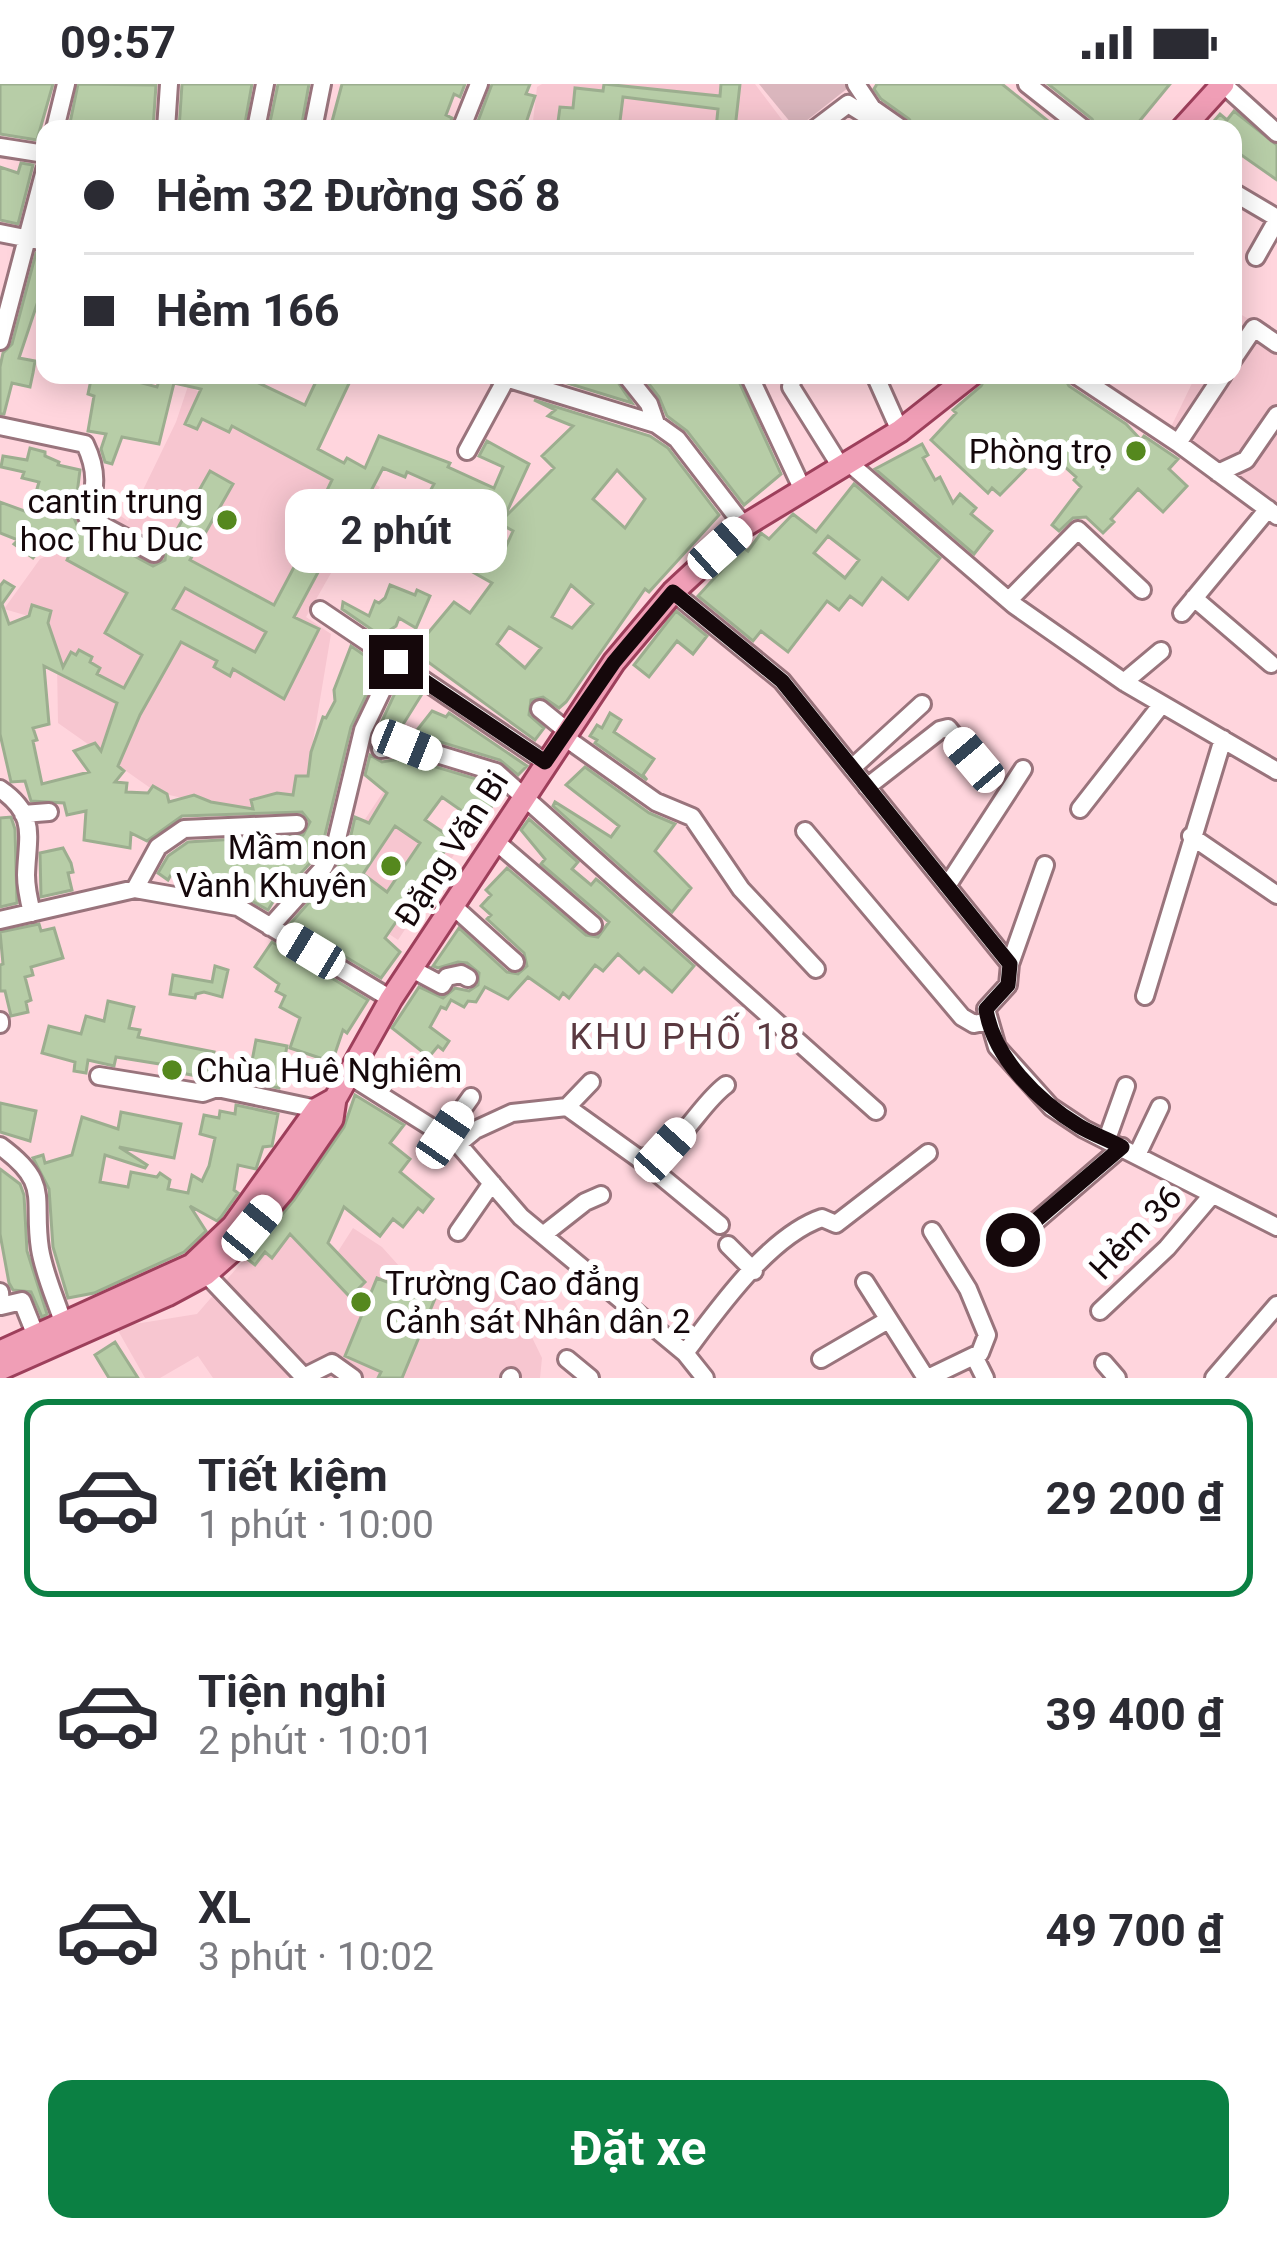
<!DOCTYPE html>
<html lang="vi">
<meta charset="utf-8">
<style>
:root{--surface:#fff;--page:#f2f2f3;--text:#2b2b33;--muted:#7c7c81;--line:#e1e1e2;--accent:#0b8043}
body{margin:0;font-family:Roboto,sans-serif;background:var(--page);color:var(--text);height:100vh;display:flex;flex-direction:column;font-size:45px;white-space:nowrap}
*{box-sizing:border-box;margin:0}
p{font-size:39px;color:var(--muted)}
.icon{flex:none;width:66px;height:66px;fill:none;stroke:currentColor;stroke-width:2;stroke-linecap:round;stroke-linejoin:round}
.map{position:relative;height:1294px;overflow:hidden}
.sheet{display:flex;flex-direction:column;background:var(--surface);flex:1}
.sheet>*{flex:none}
.hud{position:absolute;left:36px;top:36px;width:1206px;height:264px;border-radius:24px;box-shadow:0 6px 30px #0003;display:grid;align-content:center;height:264px;padding:0 48px;background:var(--surface)}
.end{position:absolute;width:54px;height:54px;margin:-27px;border:15px solid #15080b;background:#fff;box-shadow:0 0 0 6px #fff}
.from{border-radius:50%}
.bubble{position:absolute;height:84px;border-radius:24px;background:var(--surface);box-shadow:0 6px 30px #0003;font-size:39px;font-weight:700;line-height:84px;text-align:center}
.car{position:absolute;width:36px;height:72px;margin:-36px -18px;border-radius:15px;box-shadow:0 0 9px 3px #0007;background:linear-gradient(#fff 24%,#345 0 40%,#fff 0 76%,#345 0 86%,#fff 0)}
.hud b{display:flex;align-items:center;gap:42px;height:114px;font-size:45px}
.hud b+b{border-top:3px solid var(--line)}
.hud i{width:30px;height:30px;background:var(--text)}
ul{padding:21px 0 0;list-style:none}
li{display:flex;align-items:center;gap:36px;height:198px;margin:0 24px 18px;padding:0 24px;border:6px solid transparent;border-radius:24px}
li div{flex:1}
li b{display:block;font-size:45px}
li em{font-style:normal;font-weight:700}
li.selected{border-color:var(--accent)}
li>.icon{width:108px;height:108px;stroke-width:1.5}
.primary-button{display:flex;gap:24px;margin-top:auto;padding:24px 48px}
.primary-button a{flex:1;height:138px;border-radius:24px;background:var(--accent);color:#fff;font-size:48px;font-weight:700;line-height:138px;text-align:center}
.status{display:flex;justify-content:space-between;align-items:center;height:84px;padding:0 60px;background:var(--surface);direction:ltr}
.status svg{height:33px;fill:currentColor}
.map>svg:first-child{display:block}
.built{fill:#f7c6d0}
.green{fill:#dab6bd}
.building{fill:#b7cda7;stroke:#9cae8f;stroke-width:3;fill-rule:evenodd}
.lines{fill:none;stroke-linecap:round;stroke-linejoin:round}
.minor-casing{stroke:#99747c;stroke-width:22}
.major-casing{stroke:#9d3f5b;stroke-width:27}
.minor{stroke:#fff;stroke-width:16}
.major{stroke:#f09eb6;stroke-width:21}
.route{stroke:#15080b;stroke-width:15}
.poi-dot{fill:#55881e;stroke:#fff;stroke-width:4.5}
.labels{text-anchor:middle;stroke-width:12;stroke-linejoin:round;paint-order:stroke}
.poi-label{font-size:33px;fill:#15080b;stroke:#fff;text-anchor:end}
.street-label{font-size:33px;fill:#15080b;stroke:#fff}
.neighbourhood-label{font-size:36px;letter-spacing:3px;fill:#5a3940;stroke:#fff}
</style>
<div class="status"><b>09:57</b><svg viewBox="0 0 49 12"><path d="M0 12V9h3v3zM5 12V6h3v6zM10 12V3h3v9zM15 12V0h3v12zM26 1h20v11H26zM47 4h2v5h-2z"/></svg></div>
<div class="map">
<svg width="1277" height="1294" viewBox="0 0 1277 1294">
<rect width="100%" height="100%" fill="#ffd5dd"/>
<path class="built" d="M 542,0 L 755,0 L 789,45 L 532,45 L 537,3 Z
M 1233,226 L 1277,251 L 1277,420 L 1170,345 L 1196,291 L 1233,291 Z
M 188,302 L 380,403 L 306,533 L 331,550 L 305,705 L 244,728 L 156,708 L 58,639 L 57,579 L 49,538 L 4,525 L 40,475 L 65,463 L 97,416 L 128,437 L 176,338 Z
M 383,708 L 461,760 L 398,856 L 320,804 Z
M 274,1141 L 337,1169 L 353,1144 L 382,1163 L 409,1193 L 511,1210 L 542,1274 L 540,1294 L 213,1294 L 198,1272 L 160,1294 L 145,1294 L 116,1243 L 197,1230 Z"/>
<path class="green" d="M 759,0 L 853,0 L 796,45 Z"/>
<path class="building" d="M 0,0 L 53,0 L 37,56 L 0,50 Z
M 78,0 L 156,1 L 153,45 L 94,45 L 70,39 Z
M 182,0 L 252,0 L 244,45 L 179,45 Z
M 278,0 L 309,0 L 301,45 L 269,43 Z
M 342,0 L 465,0 L 460,13 L 454,10 L 446,31 L 452,34 L 448,45 L 435,38 L 432,45 L 330,45 Z
M 492,0 L 530,0 L 526,10 L 535,12 L 524,45 L 475,45 Z
M 604,0 L 720,12 L 721,0 L 740,0 L 735,45 L 716,45 L 718,25 L 623,13 L 619,45 L 557,45 L 560,23 L 573,24 L 575,4 L 603,7 Z
M 877,0 L 1002,0 L 1058,45 L 916,45 L 909,35 L 881,15 L 874,5 Z
M 1048,0 L 1170,0 L 1133,45 L 1097,45 L 1092,35 Z
M 1234,27 L 1277,61 L 1277,96 L 1240,70 L 1233,80 L 1233,45 L 1207,45 L 1220,30 L 1227,36 Z
M 21,79 L 33,81 L 18,140 L 0,136 L 0,83 L 18,89 Z
M 36,169 L 45,170 L 41,195 L 45,196 L 19,274 L 35,277 L 33,289 L 30,303 L 12,299 L 4,330 L 0,330 L 0,283 L 3,269 L 12,260 Z
M 92,291 L 112,291 L 157,303 L 161,291 L 242,291 L 305,321 L 319,291 L 353,291 L 318,365 L 344,379 L 347,374 L 365,384 L 379,352 L 450,379 L 448,383 L 494,404 L 503,383 L 479,372 L 487,357 L 529,380 L 504,434 L 554,384 L 542,372 L 573,342 L 548,332 L 555,326 L 534,316 L 650,352 L 668,364 L 719,431 L 649,508 L 645,505 L 566,618 L 559,624 L 543,613 L 531,616 L 529,631 L 544,644 L 535,656 L 413,567 L 454,518 L 470,529 L 492,499 L 469,486 L 485,457 L 504,467 L 513,447 L 499,439 L 501,436 L 442,409 L 437,416 L 428,411 L 434,400 L 407,388 L 405,393 L 383,384 L 339,468 L 331,464 L 294,533 L 319,545 L 284,615 L 233,585 L 230,592 L 214,583 L 217,577 L 181,558 L 140,631 L 118,682 L 124,687 L 115,698 L 127,699 L 126,708 L 148,709 L 153,702 L 167,710 L 169,718 L 194,711 L 211,718 L 253,725 L 251,716 L 277,709 L 293,711 L 296,692 L 308,692 L 311,668 L 323,633 L 326,634 L 335,617 L 334,606 L 351,562 L 380,582 L 351,643 L 324,755 L 313,776 L 282,810 L 279,808 L 268,826 L 241,811 L 200,803 L 172,789 L 168,796 L 158,789 L 168,772 L 188,758 L 303,751 L 310,738 L 302,728 L 182,732 L 147,757 L 131,749 L 130,764 L 84,756 L 86,727 L 67,731 L 64,719 L 31,717 L 25,697 L 11,698 L 0,650 L 0,502 L 4,497 L 14,503 L 2,520 L 9,540 L 29,532 L 32,521 L 51,527 L 48,539 L 63,583 L 71,568 L 76,571 L 79,566 L 92,573 L 90,578 L 100,584 L 97,590 L 124,604 L 142,571 L 105,549 L 127,509 L 67,476 L 71,467 L 50,453 L 33,474 L 14,460 L 18,456 L 0,449 L 0,418 L 30,429 L 39,398 L 22,394 L 24,388 L 1,383 L 3,372 L 27,376 L 30,364 L 45,368 L 45,372 L 59,378 L 58,381 L 80,386 L 74,434 L 77,441 L 153,482 L 165,476 L 166,465 L 210,387 L 233,400 L 190,476 L 274,521 L 310,453 L 306,450 L 332,396 L 232,342 L 229,348 L 202,335 L 197,345 L 185,340 L 201,305 L 174,299 L 159,360 L 122,353 L 112,380 L 105,378 L 101,365 L 106,350 L 88,347 L 94,312 L 88,310 ZM 617,386 L 645,415 L 625,444 L 593,415 ZM 571,501 L 593,520 L 572,544 L 552,533 ZM 185,504 L 266,548 L 255,568 L 173,525 ZM 509,543 L 541,564 L 525,584 L 497,560 ZM 44,582 L 117,619 L 101,667 L 95,659 L 74,667 L 89,688 L 42,700 L 33,657 L 37,656 L 33,644 L 49,640 Z
M 544,291 L 613,291 L 632,319 L 544,292 Z
M 642,291 L 736,291 L 781,390 L 744,421 L 687,347 L 667,332 L 659,313 Z
M 987,291 L 1063,291 L 1069,302 L 1126,340 L 1141,356 L 1144,352 L 1178,375 L 1169,385 L 1187,402 L 1163,428 L 1138,405 L 1111,435 L 1114,438 L 1103,449 L 1086,433 L 1073,434 L 1059,447 L 1052,441 L 1081,403 L 1074,396 L 1076,393 L 1045,365 L 1000,411 L 992,404 L 988,409 L 931,356 L 956,329 L 953,326 L 981,302 Z
M 922,360 L 928,371 L 923,374 L 935,396 L 940,393 L 953,419 L 960,410 L 976,424 L 971,430 L 992,447 L 974,470 L 875,385 Z
M 854,400 L 940,474 L 908,515 L 882,494 L 862,521 L 850,512 L 839,526 L 827,517 L 788,568 L 761,547 L 753,557 L 698,512 L 743,463 L 748,467 L 761,449 L 769,455 L 793,430 L 816,448 ZM 828,452 L 859,476 L 845,494 L 814,469 Z
M 390,501 L 415,511 L 417,506 L 430,512 L 416,544 L 399,534 L 396,542 L 381,552 L 342,525 L 343,518 L 369,532 L 375,517 L 379,519 L 385,514 Z
M 676,527 L 707,552 L 693,570 L 677,557 L 649,593 L 634,581 Z
M 401,596 L 422,610 L 397,650 L 374,654 Z
M 432,627 L 446,633 L 449,629 L 527,682 L 518,691 L 500,676 L 414,650 Z
M 610,629 L 621,636 L 614,648 L 654,675 L 643,691 L 647,696 L 595,659 L 597,656 L 590,652 L 597,641 L 602,644 Z
M 370,671 L 382,678 L 406,674 L 490,699 L 499,708 L 482,741 L 442,713 L 425,736 L 453,755 L 385,854 L 400,868 L 381,894 L 290,840 L 335,789 L 348,764 L 355,733 L 369,739 L 387,709 L 365,691 ZM 395,742 L 420,759 L 387,808 L 363,790 Z
M 585,683 L 649,729 L 675,740 L 655,767 L 691,804 L 672,828 L 553,722 L 555,718 L 611,753 L 619,742 L 566,701 Z
M 11,733 L 15,745 L 17,819 L 0,823 L 0,734 Z
M 529,735 L 578,778 L 572,785 L 591,801 L 596,795 L 601,799 L 694,882 L 672,908 L 644,884 L 639,889 L 618,870 L 603,887 L 595,881 L 569,914 L 563,909 L 559,915 L 528,893 L 508,915 L 485,903 L 476,918 L 468,917 L 464,923 L 451,916 L 446,925 L 441,923 L 430,943 L 449,957 L 443,966 L 438,962 L 429,973 L 392,944 L 419,903 L 443,914 L 455,904 L 469,907 L 478,901 L 479,889 L 467,879 L 458,878 L 438,884 L 433,882 L 459,844 L 507,888 L 518,890 L 527,882 L 524,869 L 487,835 L 491,831 L 481,822 L 491,811 L 486,806 L 507,784 L 586,851 L 598,853 L 609,838 L 541,780 L 545,775 L 521,746 Z
M 63,764 L 71,779 L 73,788 L 68,789 L 72,806 L 41,813 L 40,769 Z
M 39,840 L 41,847 L 54,844 L 63,874 L 31,883 L 33,891 L 25,893 L 31,916 L 26,918 L 28,928 L 11,932 L 5,907 L 0,907 L 0,881 L 3,880 L 0,848 Z
M 272,858 L 368,916 L 347,949 L 343,946 L 332,978 L 290,964 L 300,934 L 280,923 L 285,912 L 276,907 L 279,900 L 255,883 Z
M 215,882 L 228,886 L 222,913 L 204,908 L 196,910 L 195,914 L 170,910 L 173,891 L 212,898 Z
M 108,917 L 134,923 L 129,944 L 140,946 L 138,953 L 214,968 L 207,994 L 171,987 L 172,982 L 116,973 L 114,982 L 88,976 L 86,989 L 74,987 L 75,978 L 42,969 L 49,942 L 81,950 L 86,932 L 104,937 Z
M 256,956 L 287,962 L 279,1004 L 248,998 Z
M 355,1011 L 404,1041 L 390,1059 L 410,1075 L 400,1088 L 433,1115 L 423,1128 L 418,1124 L 403,1143 L 393,1135 L 380,1152 L 344,1123 L 328,1159 L 365,1198 L 350,1213 L 290,1150 L 272,1174 L 265,1168 L 255,1181 L 246,1174 L 294,1116 L 344,1043 Z
M 0,1019 L 36,1027 L 30,1057 L 0,1048 Z
M 236,1021 L 278,1030 L 272,1062 L 263,1063 L 256,1085 L 238,1081 L 234,1106 L 238,1109 L 221,1133 L 217,1137 L 190,1122 L 206,1147 L 184,1168 L 94,1209 L 68,1214 L 53,1163 L 49,1105 L 33,1074 L 43,1071 L 45,1079 L 72,1071 L 82,1033 L 118,1045 L 121,1028 L 181,1040 L 174,1074 L 119,1063 L 147,1081 L 145,1084 L 105,1071 L 100,1098 L 128,1103 L 131,1088 L 157,1093 L 160,1089 L 170,1096 L 168,1105 L 188,1109 L 192,1091 L 202,1097 L 209,1082 L 215,1054 L 200,1050 L 204,1031 L 219,1034 L 220,1027 L 235,1030 Z
M 0,1085 L 20,1100 L 24,1111 L 27,1167 L 47,1230 L 42,1233 L 31,1208 L 13,1206 L 9,1199 L 0,1150 Z
M 419,1191 L 441,1200 L 402,1294 L 378,1294 L 381,1288 L 345,1272 L 377,1194 L 413,1208 Z
M 115,1258 L 138,1294 L 109,1294 L 95,1271 Z"/>
<g class="lines">
<g class="minor-casing">
<path id="minor" d="M 856,0 L 872,24 L 902,45
M 1027,0 L 1084,45
M 1223,0 L 1277,49
M 55,45 L 66,0
M 166,45 L 169,0
M 256,45 L 265,0
M 313,45 L 322,0
M 461,45 L 479,0
M 815,45 L 848,20 L 888,45
M 0,63 L 45,70
M 1233,108 L 1277,134
M 0,149 L 45,158
M 1256,173 L 1277,136
M 0,257 L 45,86
M 1233,275 L 1254,244 L 1277,260
M 496,291 L 656,340 L 677,355 L 744,442
M 626,291 L 649,320 L 656,340
M 749,291 L 802,404
M 793,291 L 791,303 L 841,383
M 875,291 L 900,347
M 1076,291 L 1178,359 L 1277,432
M 0,342 L 85,360 C 98,387 96,405 87,433 L 154,469
M 1178,359 L 1223,291
M 467,367 L 506,295
M 849,379 L 1014,521 L 1124,598 L 1277,687
M 1218,389 L 1246,376 L 1277,331
M 673,508 L 782,597 L 1010,880 L 1008,901 L 986,925 L 997,963 L 1051,1023 L 1084,1045 L 1277,1143
M 1194,514 L 1271,580
M 1010,515 L 1078,446 L 1142,506
M 320,526 L 545,678
M 1182,529 L 1268,425
M 1124,598 L 1161,567
M 540,625 L 567,647
M 563,652 L 656,718 L 692,733 L 741,805 L 816,885
M 381,665 L 407,661 L 496,688 L 876,1027
M 852,684 L 922,620
M 867,703 L 940,646 L 948,644 L 974,676
M 0,705 C 38,731 27,753 26,791 C 26,804 29,817 32,829
M 1080,725 L 1162,620
M 23,730 L 49,728
M 805,747 L 962,933 L 974,940 L 988,937
M 1191,752 L 1277,811
M 494,756 L 593,841
M 947,802 L 1023,685
M 135,805 L 158,763 L 184,745 L 297,740
M 453,822 L 515,878
M 0,836 L 135,805 L 238,823 L 391,915
M 270,843 L 324,783 L 336,759 L 363,646 L 396,577
M 1010,880 L 1045,781
M 412,885 L 442,901 L 447,893 L 461,890 L 468,894
M 1145,912 L 1223,655
M 0,937 L 0,940
M 99,992 L 203,1009 L 217,1004 L 317,1025
M 350,992 L 458,1060 L 521,1133 L 685,1269 L 705,1294
M 567,1023 L 645,1079 L 720,1141
M 444,1051 L 471,1013
M 1107,1055 L 1126,1002
M 458,1060 L 475,1046 L 512,1029 L 567,1023 L 591,998
M 0,1062 C 52,1100 32,1113 40,1165 C 44,1190 56,1216 64,1241
M 1137,1071 L 1160,1023
M 640,1074 C 679,1071 696,1023 726,1001
M 458,1148 L 492,1099
M 543,1151 L 585,1118 L 601,1111
M 1013,1157 L 1122,1063
M 728,1161 L 754,1187
M 206,1190 L 304,1293 L 332,1279 L 353,1294
M 865,1198 L 926,1294
M 0,1208 L 1,1222 L 22,1217 L 36,1252
M 1100,1227 L 1167,1164 L 1212,1111
M 685,1269 C 718,1225 769,1152 822,1134 L 836,1140 L 928,1069
M 974,1272 L 985,1294
M 567,1275 L 590,1294
M 821,1275 L 888,1236
M 1104,1279 L 1117,1294
M 510,1294 L 511,1293
M 928,1294 L 980,1269 L 987,1251 L 968,1205 L 932,1147
M 1214,1294 L 1277,1221"/>
</g>
<g class="major-casing">
<path id="major" d="M 1182,45 L 1223,0
M 0,1268 L 192,1181 L 233,1142 L 317,1025 L 335,1015
M 0,1285 L 167,1211 L 206,1190 L 232,1167 L 282,1108 L 332,1035 L 335,1015 L 391,915 L 614,578 L 673,508 L 744,442 L 900,347 L 971,291"/>
</g>
<use href="#minor" class="minor"/>
<use href="#major" class="major"/>
</g>
<g class="lines">
<path class="route" d="M 396,578 L 545,678 L 614,578 L 673,508 L 782,597 L 1010,880 L 1008,901 L 986,925 C 993,973 1038,1017 1079,1042 C 1092,1050 1108,1055 1122,1063 L 1013,1156"/>
</g>
<g class="poi-dot">
<circle cx="1136" cy="367" r="12"/>
<circle cx="227" cy="436" r="12"/>
<circle cx="391" cy="782" r="12"/>
<circle cx="172" cy="986" r="12"/>
<circle cx="361" cy="1218" r="12"/>
</g>
<g class="labels">
<g class="poi-label">
<text x="1112" y="379">Phòng trọ</text>
<text x="203" y="429">cantin trung<tspan x="203" dy="38">hoc Thu Duc</tspan></text>
<text x="367" y="775">Mầm non<tspan x="367" dy="38">Vành Khuyên</tspan></text>
<text x="196" y="998" text-anchor="start">Chùa Huê Nghiêm</text>
<text x="385" y="1211" text-anchor="start">Trường Cao đẳng<tspan x="385" dy="38">Cảnh sát Nhân dân 2</tspan></text>
</g>
<g class="street-label">
<text transform="translate(451 764) rotate(-57)" y="12">Đặng Văn Bi</text>
<text transform="translate(1135 1148) rotate(-46)" y="12">Hẻm 36</text>
</g>
<g class="neighbourhood-label">
<text x="686" y="965">KHU PHỐ 18</text>
</g>
</g>
</svg>
<i class="end from" style="left:1013px;top:1156px"></i>
<i class="end" style="left:396px;top:578px"></i>
<div class="bubble" style="left:285px;top:405px;width:222px">2 phút</div>
<i class="car" style="left:720px;top:464px;rotate:48deg"></i>
<i class="car" style="left:407px;top:661px;rotate:112deg"></i>
<i class="car" style="left:974px;top:676px;rotate:320deg"></i>
<i class="car" style="left:311px;top:867px;rotate:301deg"></i>
<i class="car" style="left:445px;top:1051px;rotate:34deg"></i>
<i class="car" style="left:665px;top:1066px;rotate:42deg"></i>
<i class="car" style="left:252px;top:1144px;rotate:39deg"></i>
<div class="hud">
<b><i class="from"></i>Hẻm 32 Đường Số 8</b>
<b><i></i>Hẻm 166</b>
</div>
</div>
<section class="sheet">
<ul>
<li class="selected"><svg class="icon" aria-label="car" viewBox="0 0 24 24"><path d="M5 17H2v-5l4-1 3-4h7l3 4 3 1v5h-3M9 17h6M6 11h13"/><circle cx="7" cy="17" r="2"/><circle cx="17" cy="17" r="2"/></svg><div><b>Tiết kiệm</b><p>1 phút · 10:00</p></div><em>29 200 ₫</em></li>
<li><svg class="icon" aria-label="car" viewBox="0 0 24 24"><path d="M5 17H2v-5l4-1 3-4h7l3 4 3 1v5h-3M9 17h6M6 11h13"/><circle cx="7" cy="17" r="2"/><circle cx="17" cy="17" r="2"/></svg><div><b>Tiện nghi</b><p>2 phút · 10:01</p></div><em>39 400 ₫</em></li>
<li><svg class="icon" aria-label="car" viewBox="0 0 24 24"><path d="M5 17H2v-5l4-1 3-4h7l3 4 3 1v5h-3M9 17h6M6 11h13"/><circle cx="7" cy="17" r="2"/><circle cx="17" cy="17" r="2"/></svg><div><b>XL</b><p>3 phút · 10:02</p></div><em>49 700 ₫</em></li>
</ul>
<div class="primary-button"><a>Đặt xe</a></div>
</section>
